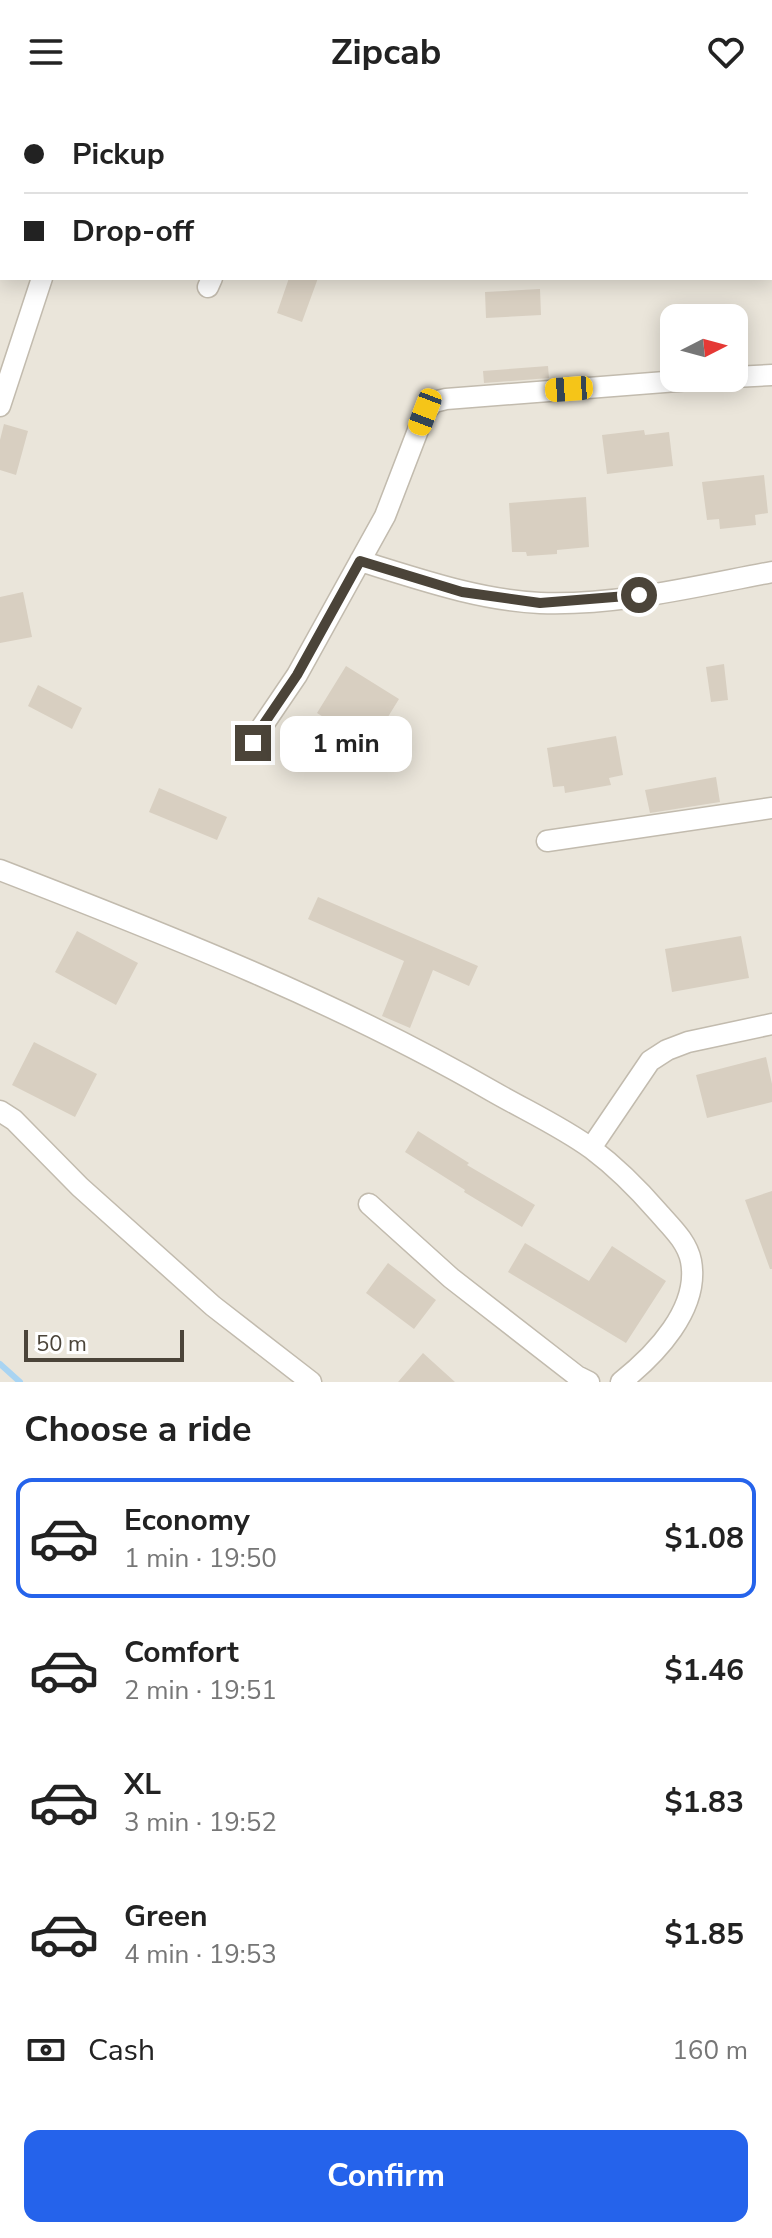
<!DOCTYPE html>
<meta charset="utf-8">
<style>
:root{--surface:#fff;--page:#f6f6f6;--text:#222;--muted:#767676;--line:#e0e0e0;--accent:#2563eb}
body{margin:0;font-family:"Nunito Sans",sans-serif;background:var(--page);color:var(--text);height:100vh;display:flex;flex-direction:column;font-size:30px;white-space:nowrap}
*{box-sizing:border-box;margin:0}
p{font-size:26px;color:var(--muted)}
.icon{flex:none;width:44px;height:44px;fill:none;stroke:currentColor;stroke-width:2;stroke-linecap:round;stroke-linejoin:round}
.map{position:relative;height:1278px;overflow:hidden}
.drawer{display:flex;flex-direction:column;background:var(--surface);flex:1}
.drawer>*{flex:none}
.guide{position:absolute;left:0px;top:0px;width:772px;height:176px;box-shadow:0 4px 20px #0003;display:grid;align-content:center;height:176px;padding:0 24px;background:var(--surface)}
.needle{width:52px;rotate:84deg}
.controls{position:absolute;left:660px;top:200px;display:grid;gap:16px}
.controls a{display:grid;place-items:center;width:88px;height:88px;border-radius:16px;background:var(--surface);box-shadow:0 4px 20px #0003;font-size:40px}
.scale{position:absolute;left:24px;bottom:20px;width:160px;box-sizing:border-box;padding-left:8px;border:4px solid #4b4439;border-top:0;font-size:22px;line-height:28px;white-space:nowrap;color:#4b4439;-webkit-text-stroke:6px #fff;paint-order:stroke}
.end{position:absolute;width:36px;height:36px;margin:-18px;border:10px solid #4b4439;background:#fff;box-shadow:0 0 0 4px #fff}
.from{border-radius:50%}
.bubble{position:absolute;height:56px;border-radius:16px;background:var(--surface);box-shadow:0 4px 20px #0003;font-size:26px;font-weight:700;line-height:56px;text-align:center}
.car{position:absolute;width:24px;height:48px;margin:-24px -12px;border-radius:10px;box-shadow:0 0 6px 2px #0007;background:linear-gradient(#f5c518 24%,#345 0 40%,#f5c518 0 76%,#345 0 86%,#f5c518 0)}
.guide b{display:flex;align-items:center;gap:28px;height:76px;font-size:30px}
.guide b+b{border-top:2px solid var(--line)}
.guide i{width:20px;height:20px;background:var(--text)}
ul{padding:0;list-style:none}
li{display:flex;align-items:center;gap:24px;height:120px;margin:0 16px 12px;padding:0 8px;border:4px solid transparent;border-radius:16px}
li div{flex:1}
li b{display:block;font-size:30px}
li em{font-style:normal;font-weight:700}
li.selected{border-color:var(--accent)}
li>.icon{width:72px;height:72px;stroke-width:1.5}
h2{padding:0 24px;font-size:36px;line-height:96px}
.pay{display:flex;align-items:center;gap:20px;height:88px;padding:0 24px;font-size:30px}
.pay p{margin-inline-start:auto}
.button{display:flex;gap:16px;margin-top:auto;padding:16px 24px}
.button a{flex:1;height:92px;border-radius:16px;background:var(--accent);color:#fff;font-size:32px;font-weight:700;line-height:92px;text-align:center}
header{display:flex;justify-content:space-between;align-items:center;height:104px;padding:0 24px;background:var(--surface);font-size:36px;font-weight:700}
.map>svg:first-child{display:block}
.residential{fill:#eae5da;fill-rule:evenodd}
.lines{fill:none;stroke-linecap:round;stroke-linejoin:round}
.stream{stroke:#a9d4f2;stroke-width:6}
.building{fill:#d8cfc1}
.minor-casing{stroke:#c2bbae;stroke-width:23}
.minor{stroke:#fff;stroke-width:20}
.route{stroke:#4b4439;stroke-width:10}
</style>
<header><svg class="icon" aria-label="menu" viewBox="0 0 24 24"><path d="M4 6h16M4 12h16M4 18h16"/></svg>Zipcab<svg class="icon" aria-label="heart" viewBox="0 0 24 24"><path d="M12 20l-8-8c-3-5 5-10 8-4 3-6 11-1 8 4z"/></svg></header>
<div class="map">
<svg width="772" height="1278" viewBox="0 0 772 1278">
<rect width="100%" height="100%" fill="#f6f3ec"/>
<path class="residential" d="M 0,0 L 772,0 L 772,1278 L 0,1278 ZM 2,2 L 770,2 L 770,174 L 2,174 ZM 674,214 L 734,214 L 734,274 L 674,274 Z"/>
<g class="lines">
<path class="stream" d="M 0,1260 L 20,1278"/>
</g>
<path class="building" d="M 289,174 L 318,174 L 302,218 L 277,209 Z
M 540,185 L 541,211 L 486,214 L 485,188 Z
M 548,262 L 549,274 L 484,279 L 483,267 Z
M 4,320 L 28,327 L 16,371 L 0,366 L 0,336 Z
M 644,326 L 645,331 L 669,328 L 673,362 L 607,370 L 602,331 Z
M 764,371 L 768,409 L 755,411 L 756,421 L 720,425 L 719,415 L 707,416 L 702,378 Z
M 586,393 L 589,443 L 557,446 L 557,450 L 527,452 L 526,448 L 512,448 L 509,399 Z
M 23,488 L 32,533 L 0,539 L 0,493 Z
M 724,560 L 728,596 L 711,598 L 706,563 Z
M 346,562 L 399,595 L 370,642 L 317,609 Z
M 38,581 L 82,604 L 72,625 L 28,602 Z
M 616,632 L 623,671 L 609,674 L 611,681 L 565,689 L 564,682 L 553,683 L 547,644 Z
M 716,673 L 720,698 L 650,709 L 645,686 Z
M 159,684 L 227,713 L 217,736 L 149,708 Z
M 318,793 L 478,862 L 469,882 L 433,866 L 410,924 L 382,912 L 404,857 L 308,815 Z
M 77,827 L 138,859 L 116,901 L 55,868 Z
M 741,832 L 749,874 L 672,888 L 665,845 Z
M 34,938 L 97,970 L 75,1013 L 12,981 Z
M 766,953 L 772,980 L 772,998 L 707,1014 L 696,971 Z
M 418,1027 L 469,1059 L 467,1061 L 535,1101 L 522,1123 L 464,1088 L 465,1086 L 405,1048 Z
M 772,1087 L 772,1165 L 770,1165 L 745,1096 Z
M 525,1139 L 589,1177 L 612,1142 L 666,1177 L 626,1239 L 508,1168 Z
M 388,1159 L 436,1196 L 414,1225 L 366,1189 Z
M 423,1249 L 455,1278 L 398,1278 Z"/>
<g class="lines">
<g class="minor-casing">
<path id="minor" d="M 9,2 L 10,0
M 100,2 L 100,0
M 278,2 L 278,0
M 0,27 L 2,22
M 208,183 L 212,174
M 734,273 L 772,271
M 0,302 L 42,174
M 360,457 C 419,475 478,496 540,499 C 617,502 697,482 772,468
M 253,639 L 255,633 L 297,571 L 385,412 L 425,308 L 434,298 L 446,295 L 716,274
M 547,737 L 772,704
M 0,766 C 168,831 336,897 492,987 C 525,1006 562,1023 592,1045 C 616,1063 638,1085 658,1108 C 671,1123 687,1137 691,1157 C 700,1205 655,1251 621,1278
M 0,1007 L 14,1016 L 80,1083 L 213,1202 L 311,1278
M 591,1044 L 650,957 L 667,946 L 688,938 L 772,920
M 369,1100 L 451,1174 L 577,1272 L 589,1278"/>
</g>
<use href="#minor" class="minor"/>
</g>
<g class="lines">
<path class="route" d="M 253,639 L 255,633 L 297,571 L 360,457 L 462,488 L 540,499 L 639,491"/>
</g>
</svg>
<div class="controls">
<a><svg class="needle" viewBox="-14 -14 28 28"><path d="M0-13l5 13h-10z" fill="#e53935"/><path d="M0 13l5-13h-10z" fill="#767676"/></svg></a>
</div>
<div class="scale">50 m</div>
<i class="end from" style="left:639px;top:491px"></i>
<i class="end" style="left:253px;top:639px"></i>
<div class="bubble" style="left:280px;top:612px;width:132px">1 min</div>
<i class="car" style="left:569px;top:285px;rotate:266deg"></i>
<i class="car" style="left:425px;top:308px;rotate:201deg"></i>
<div class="guide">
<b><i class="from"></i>Pickup</b>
<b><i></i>Drop-off</b>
</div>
</div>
<section class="drawer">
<h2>Choose a ride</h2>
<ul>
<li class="selected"><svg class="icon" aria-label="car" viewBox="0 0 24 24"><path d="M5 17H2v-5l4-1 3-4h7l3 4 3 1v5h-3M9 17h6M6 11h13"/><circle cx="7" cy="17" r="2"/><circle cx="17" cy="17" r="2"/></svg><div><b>Economy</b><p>1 min · 19:50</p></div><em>$1.08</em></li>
<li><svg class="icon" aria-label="car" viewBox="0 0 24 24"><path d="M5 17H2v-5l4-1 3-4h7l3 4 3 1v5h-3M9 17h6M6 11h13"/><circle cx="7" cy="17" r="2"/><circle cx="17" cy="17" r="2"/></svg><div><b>Comfort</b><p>2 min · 19:51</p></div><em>$1.46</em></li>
<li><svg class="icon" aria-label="car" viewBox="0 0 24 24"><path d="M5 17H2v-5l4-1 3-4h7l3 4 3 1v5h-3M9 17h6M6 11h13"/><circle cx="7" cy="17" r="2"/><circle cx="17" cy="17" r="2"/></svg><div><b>XL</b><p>3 min · 19:52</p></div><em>$1.83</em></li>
<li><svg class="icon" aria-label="car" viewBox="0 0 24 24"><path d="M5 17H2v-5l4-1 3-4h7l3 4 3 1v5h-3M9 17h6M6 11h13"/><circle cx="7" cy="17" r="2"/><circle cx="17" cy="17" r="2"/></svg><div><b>Green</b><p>4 min · 19:53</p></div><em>$1.85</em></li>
</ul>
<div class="pay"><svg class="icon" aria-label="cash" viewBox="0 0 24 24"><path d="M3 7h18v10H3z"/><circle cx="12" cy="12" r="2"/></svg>Cash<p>160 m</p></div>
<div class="button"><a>Confirm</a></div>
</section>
